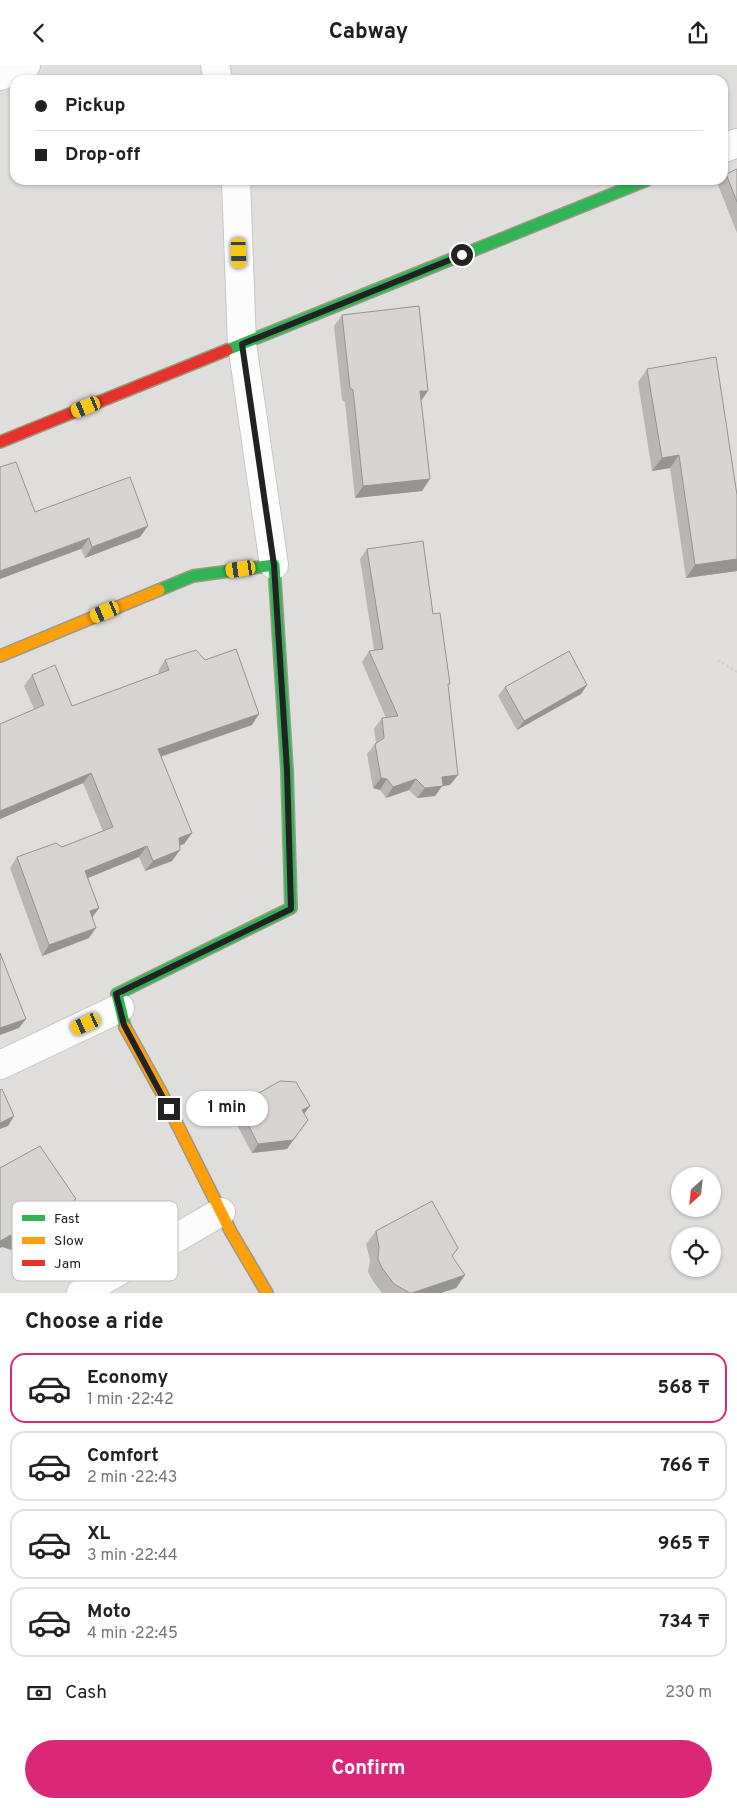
<!DOCTYPE html>
<meta charset="utf-8">
<style>
:root{--surface:#fff;--page:#f6f6f6;--text:#202124;--muted:#757577;--line:#e0e0e0;--accent:#db2777}
body{margin:0;font-family:Overpass,sans-serif;background:var(--page);color:var(--text);height:100vh;display:flex;flex-direction:column;font-size:19px;white-space:nowrap}
*{box-sizing:border-box;margin:0}
p{font-size:16px;color:var(--muted)}
.icon{flex:none;width:28px;height:28px;fill:none;stroke:currentColor;stroke-width:2;stroke-linecap:round;stroke-linejoin:round}
.map{position:relative;height:1228px;overflow:hidden}
.details{display:flex;flex-direction:column;background:var(--surface);flex:1}
.details>*{flex:none}
.banner{position:absolute;left:10px;top:10px;width:718px;height:110px;border-radius:15px;box-shadow:0 1px 4px #0004;display:grid;align-content:center;height:110px;padding:0 25px;background:var(--surface)}
.needle{width:32px;rotate:207deg}
.tools{position:absolute;left:671px;top:1102px;display:grid;gap:10px}
.tools a{display:grid;place-items:center;width:50px;height:50px;border-radius:50%;background:var(--surface);box-shadow:0 1px 4px #0004;font-size:25px}
.end{position:absolute;width:22px;height:22px;margin:-11px;border:6px solid #222;background:#fff;box-shadow:0 0 0 2px #fff}
.from{border-radius:50%}
.bubble{position:absolute;height:35px;border-radius:18px;background:var(--surface);box-shadow:0 1px 4px #0004;font-size:16px;font-weight:700;line-height:35px;text-align:center}
.car{position:absolute;width:15px;height:30px;margin:-15px -8px;border-radius:6px;box-shadow:0 0 4px 1px #0007;background:linear-gradient(#f5c518 24%,#345 0 40%,#f5c518 0 76%,#345 0 86%,#f5c518 0)}
.banner b{display:flex;align-items:center;gap:18px;height:48px;font-size:19px}
.banner b+b{border-top:1px solid var(--line)}
.banner i{width:12px;height:12px;background:var(--text)}
ul{padding:0;list-style:none}
li{display:flex;align-items:center;gap:15px;height:70px;margin:0 10px 8px;padding:0 15px;border:2px solid var(--line);border-radius:15px}
li div{flex:1}
li b{display:block;font-size:19px}
li em{font-style:normal;font-weight:700}
li.on{border-color:var(--accent)}
li>.icon{width:45px;height:45px;stroke-width:1.5}
h2{padding:0 25px;font-size:22px;line-height:60px}
.pay{display:flex;align-items:center;gap:12px;height:55px;padding:0 25px;font-size:19px}
.pay p{margin-inline-start:auto}
.action{display:flex;gap:10px;margin-top:auto;padding:10px 25px}
.action a{flex:1;height:58px;border-radius:30px;background:var(--accent);color:#fff;font-size:20px;font-weight:700;line-height:58px;text-align:center}
header{display:flex;justify-content:space-between;align-items:center;height:65px;padding:0 25px;background:var(--surface);font-size:22px;font-weight:700}
.map>svg:first-child{display:block}
.residential{fill:#dfdedc;fill-rule:evenodd}
.lines{fill:none;stroke-linecap:round;stroke-linejoin:round}
.street-casing{stroke:#c9c8c7;stroke-width:30}
.fast-casing{stroke:#999a82;stroke-width:14}
.slow-casing{stroke:#999a82;stroke-width:14}
.jam-casing{stroke:#999a82;stroke-width:14}
.path{stroke:#dccecd;stroke-width:3;stroke-dasharray:2.5 2.5;stroke-linecap:butt}
.street{stroke:#fdfcfc;stroke-width:28}
.fast{stroke:#30b455;stroke-width:11}
.slow{stroke:#ff9f0a;stroke-width:11}
.jam{stroke:#e5322d;stroke-width:11}
.wall{fill:#b9b6b5}
.shaded-wall{fill:#969493}
.building{fill:#d7d4d2;stroke:#969493}
.route{stroke:#222;stroke-width:6}
.key{fill:#fff;stroke:#bdbdbd;stroke-width:1}
.key-label{font-size:14px;fill:#222}
</style>
<header><svg class="icon" aria-label="back" viewBox="0 0 24 24"><path d="M15 5l-7 7 7 7"/></svg>Cabway<svg class="icon" aria-label="share" viewBox="0 0 24 24"><path d="M12 15V3M7 8l5-5 5 5M5 13v7h14v-7"/></svg></header>
<div class="map">
<svg width="737" height="1228" viewBox="0 0 737 1228">
<rect width="100%" height="100%" fill="#f0eeeb"/>
<path class="residential" d="M 0,0 L 737,0 L 737,1228 L 0,1228 ZM 15,15 L 722,15 L 722,115 L 15,115 ZM 680,1111 L 712,1111 L 712,1144 L 680,1144 ZM 680,1171 L 712,1171 L 712,1204 L 680,1204 Z"/>
<g class="lines">
<g class="street-casing">
<path id="street" d="M 215,0 L 218,15
M 0,11 L 26,0
M 722,84 L 737,78
M 236,115 L 242,279 L 274,500
M 0,1000 L 120,943
M 81,1228 L 221,1147"/>
</g>
<g class="fast-casing">
<path id="fast" d="M 227,285 L 647,115
M 125,962 L 117,929 L 291,843 L 287,705 L 274,500 L 193,511 L 159,525"/>
</g>
<g class="slow-casing">
<path id="slow" d="M 0,591 L 159,525
M 125,962 L 161,1027 L 231,1167 L 267,1228"/>
</g>
<g class="jam-casing">
<path id="jam" d="M 0,377 L 227,285"/>
</g>
<path class="path" d="M 718,595 L 737,607"/>
<use href="#street" class="street"/>
<use href="#fast" class="fast"/>
<use href="#slow" class="slow"/>
<use href="#jam" class="jam"/>
</g>
<path class="wall" d="M 737,104 L 737,168 L 718,120 L 721,115 L 722,115 L 722,113 L 726,109 Z
M 342,250 L 421,336 L 422,426 L 355,433 L 345,337 L 342,335 L 334,261 Z
M 647,304 L 737,430 L 737,506 L 686,513 L 670,403 L 652,406 L 638,317 Z
M 35,447 L 140,472 L 85,493 L 81,484 Z
M 367,484 L 433,549 L 448,621 L 458,710 L 450,720 L 442,721 L 435,731 L 417,733 L 409,725 L 386,733 L 380,725 L 373,723 L 367,689 L 376,678 L 374,664 L 382,653 L 386,653 L 362,597 L 369,586 L 374,585 L 360,494 Z
M 165,595 L 252,660 L 161,692 L 192,768 L 184,779 L 180,780 L 172,796 L 145,806 L 139,792 L 88,813 L 99,843 L 92,852 L 89,873 L 42,891 L 10,803 L 17,792 L 62,782 L 103,766 L 83,718 L 0,754 L 0,659 L 34,644 L 24,621 L 32,610 L 72,641 L 159,609 L 158,606 Z
M 587,620 L 581,629 L 517,665 L 498,631 L 505,622 Z
M 238,1040 L 310,1041 L 304,1049 L 287,1084 L 252,1088 L 231,1049 Z
M 376,1166 L 458,1183 L 452,1191 L 465,1210 L 456,1223 L 441,1228 L 382,1228 L 373,1216 L 368,1207 L 370,1195 L 366,1179 Z"/>
<path class="shaded-wall" d="M 420,326 L 428,326 L 420,337 Z
M 679,390 L 670,403 L 652,406 L 662,393 Z
M 430,414 L 422,426 L 355,433 L 363,421 Z
M 148,461 L 140,472 L 85,493 L 92,482 Z
M 89,473 L 81,484 L 0,514 L 0,506 Z
M 737,494 L 737,506 L 686,513 L 695,500 Z
M 587,620 L 581,629 L 517,665 L 524,656 Z
M 259,649 L 252,660 L 150,695 L 158,684 Z
M 91,708 L 83,718 L 0,754 L 0,746 Z
M 458,710 L 450,720 L 442,721 L 435,731 L 417,733 L 425,723 L 442,712 Z
M 381,713 L 387,714 L 380,725 L 373,723 Z
M 416,714 L 409,725 L 386,733 L 393,722 Z
M 192,768 L 184,779 L 172,783 L 179,773 Z
M 147,781 L 139,792 L 78,817 L 85,806 Z
M 180,785 L 172,796 L 145,806 L 153,796 Z
M 99,843 L 91,854 L 90,846 Z
M 96,863 L 89,873 L 42,891 L 49,880 Z
M 26,954 L 19,963 L 0,970 L 0,963 Z
M 310,1041 L 303,1050 L 302,1045 Z
M 14,1051 L 8,1061 L 0,1064 L 0,1058 Z
M 308,1055 L 287,1084 L 252,1088 L 258,1079 Z
M 76,1134 L 67,1146 L 39,1165 L 47,1153 Z
M 37,1169 L 29,1182 L 21,1188 L 2,1182 L 0,1183 L 0,1176 L 11,1170 Z
M 465,1210 L 456,1223 L 441,1228 L 412,1228 Z"/>
<path class="building" d="M 737,104 L 737,137 L 726,109 Z
M 419,241 L 428,326 L 420,326 L 430,414 L 363,421 L 353,325 L 350,323 L 342,250 Z
M 716,292 L 737,430 L 737,494 L 695,500 L 679,390 L 662,393 L 647,304 Z
M 16,397 L 35,447 L 130,412 L 148,461 L 92,482 L 89,473 L 0,506 L 0,402 Z
M 423,476 L 433,549 L 440,548 L 450,619 L 448,619 L 458,710 L 442,712 L 443,721 L 425,723 L 416,714 L 393,722 L 387,714 L 381,713 L 375,679 L 384,673 L 382,653 L 398,651 L 369,586 L 383,584 L 367,484 Z
M 236,584 L 259,649 L 158,684 L 192,768 L 179,773 L 180,785 L 153,796 L 147,781 L 85,806 L 99,843 L 90,846 L 96,863 L 49,880 L 17,792 L 56,778 L 62,782 L 113,762 L 91,708 L 0,746 L 0,659 L 44,640 L 32,610 L 55,600 L 72,641 L 169,605 L 165,595 L 196,585 L 205,595 Z
M 569,586 L 587,620 L 524,656 L 505,622 Z
M 0,888 L 26,954 L 0,963 Z
M 280,1016 L 296,1017 L 310,1041 L 302,1045 L 308,1055 L 293,1075 L 258,1079 L 238,1040 Z
M 2,1024 L 14,1051 L 0,1058 L 0,1025 Z
M 40,1081 L 76,1134 L 47,1153 L 37,1169 L 30,1176 L 11,1170 L 0,1176 L 0,1103 Z
M 432,1136 L 458,1183 L 452,1191 L 465,1210 L 412,1228 L 410,1228 L 394,1219 L 382,1203 L 378,1194 L 379,1182 L 376,1166 Z"/>
<g class="lines">
<path class="route" d="M 169,1044 L 124,960 L 116,929 L 291,844 L 287,705 L 274,500 L 242,279 L 462,190"/>
</g>
<rect x="12" y="1136" width="166" height="80" rx="8" class="key"/>
<rect x="22" y="1150" width="23" height="6" fill="#30b455"/>
<rect x="22" y="1172" width="23" height="7" fill="#ff9f0a"/>
<rect x="22" y="1195" width="23" height="6" fill="#e5322d"/>
<g class="key-label">
<text x="54" y="1158">Fast</text>
<text x="54" y="1180">Slow</text>
<text x="54" y="1203">Jam</text>
</g>
</svg>
<div class="tools">
<a><svg class="needle" viewBox="-14 -14 28 28"><path d="M0-13l5 13h-10z" fill="#e53935"/><path d="M0 13l5-13h-10z" fill="#757577"/></svg></a>
<a><svg class="icon" aria-label="locate" viewBox="0 0 24 24"><circle cx="12" cy="12" r="6"/><path d="M12 2v4M12 18v4M2 12h4M18 12h4"/></svg></a>
</div>
<i class="end from" style="left:462px;top:190px"></i>
<i class="end" style="left:169px;top:1044px"></i>
<div class="bubble" style="left:186px;top:1026px;width:82px">1 min</div>
<i class="car" style="left:239px;top:188px;rotate:178deg"></i>
<i class="car" style="left:86px;top:342px;rotate:248deg"></i>
<i class="car" style="left:241px;top:504px;rotate:262deg"></i>
<i class="car" style="left:105px;top:547px;rotate:247deg"></i>
<i class="car" style="left:86px;top:959px;rotate:245deg"></i>
<div class="banner">
<b><i class="from"></i>Pickup</b>
<b><i></i>Drop-off</b>
</div>
</div>
<section class="details">
<h2>Choose a ride</h2>
<ul>
<li class="on"><svg class="icon" aria-label="car" viewBox="0 0 24 24"><path d="M5 17H2v-5l4-1 3-4h7l3 4 3 1v5h-3M9 17h6M6 11h13"/><circle cx="7" cy="17" r="2"/><circle cx="17" cy="17" r="2"/></svg><div><b>Economy</b><p>1 min · 22:42</p></div><em>568 ₸</em></li>
<li><svg class="icon" aria-label="car" viewBox="0 0 24 24"><path d="M5 17H2v-5l4-1 3-4h7l3 4 3 1v5h-3M9 17h6M6 11h13"/><circle cx="7" cy="17" r="2"/><circle cx="17" cy="17" r="2"/></svg><div><b>Comfort</b><p>2 min · 22:43</p></div><em>766 ₸</em></li>
<li><svg class="icon" aria-label="car" viewBox="0 0 24 24"><path d="M5 17H2v-5l4-1 3-4h7l3 4 3 1v5h-3M9 17h6M6 11h13"/><circle cx="7" cy="17" r="2"/><circle cx="17" cy="17" r="2"/></svg><div><b>XL</b><p>3 min · 22:44</p></div><em>965 ₸</em></li>
<li><svg class="icon" aria-label="car" viewBox="0 0 24 24"><path d="M5 17H2v-5l4-1 3-4h7l3 4 3 1v5h-3M9 17h6M6 11h13"/><circle cx="7" cy="17" r="2"/><circle cx="17" cy="17" r="2"/></svg><div><b>Moto</b><p>4 min · 22:45</p></div><em>734 ₸</em></li>
</ul>
<div class="pay"><svg class="icon" aria-label="cash" viewBox="0 0 24 24"><path d="M3 7h18v10H3z"/><circle cx="12" cy="12" r="2"/></svg>Cash<p>230 m</p></div>
<div class="action"><a>Confirm</a></div>
</section>
